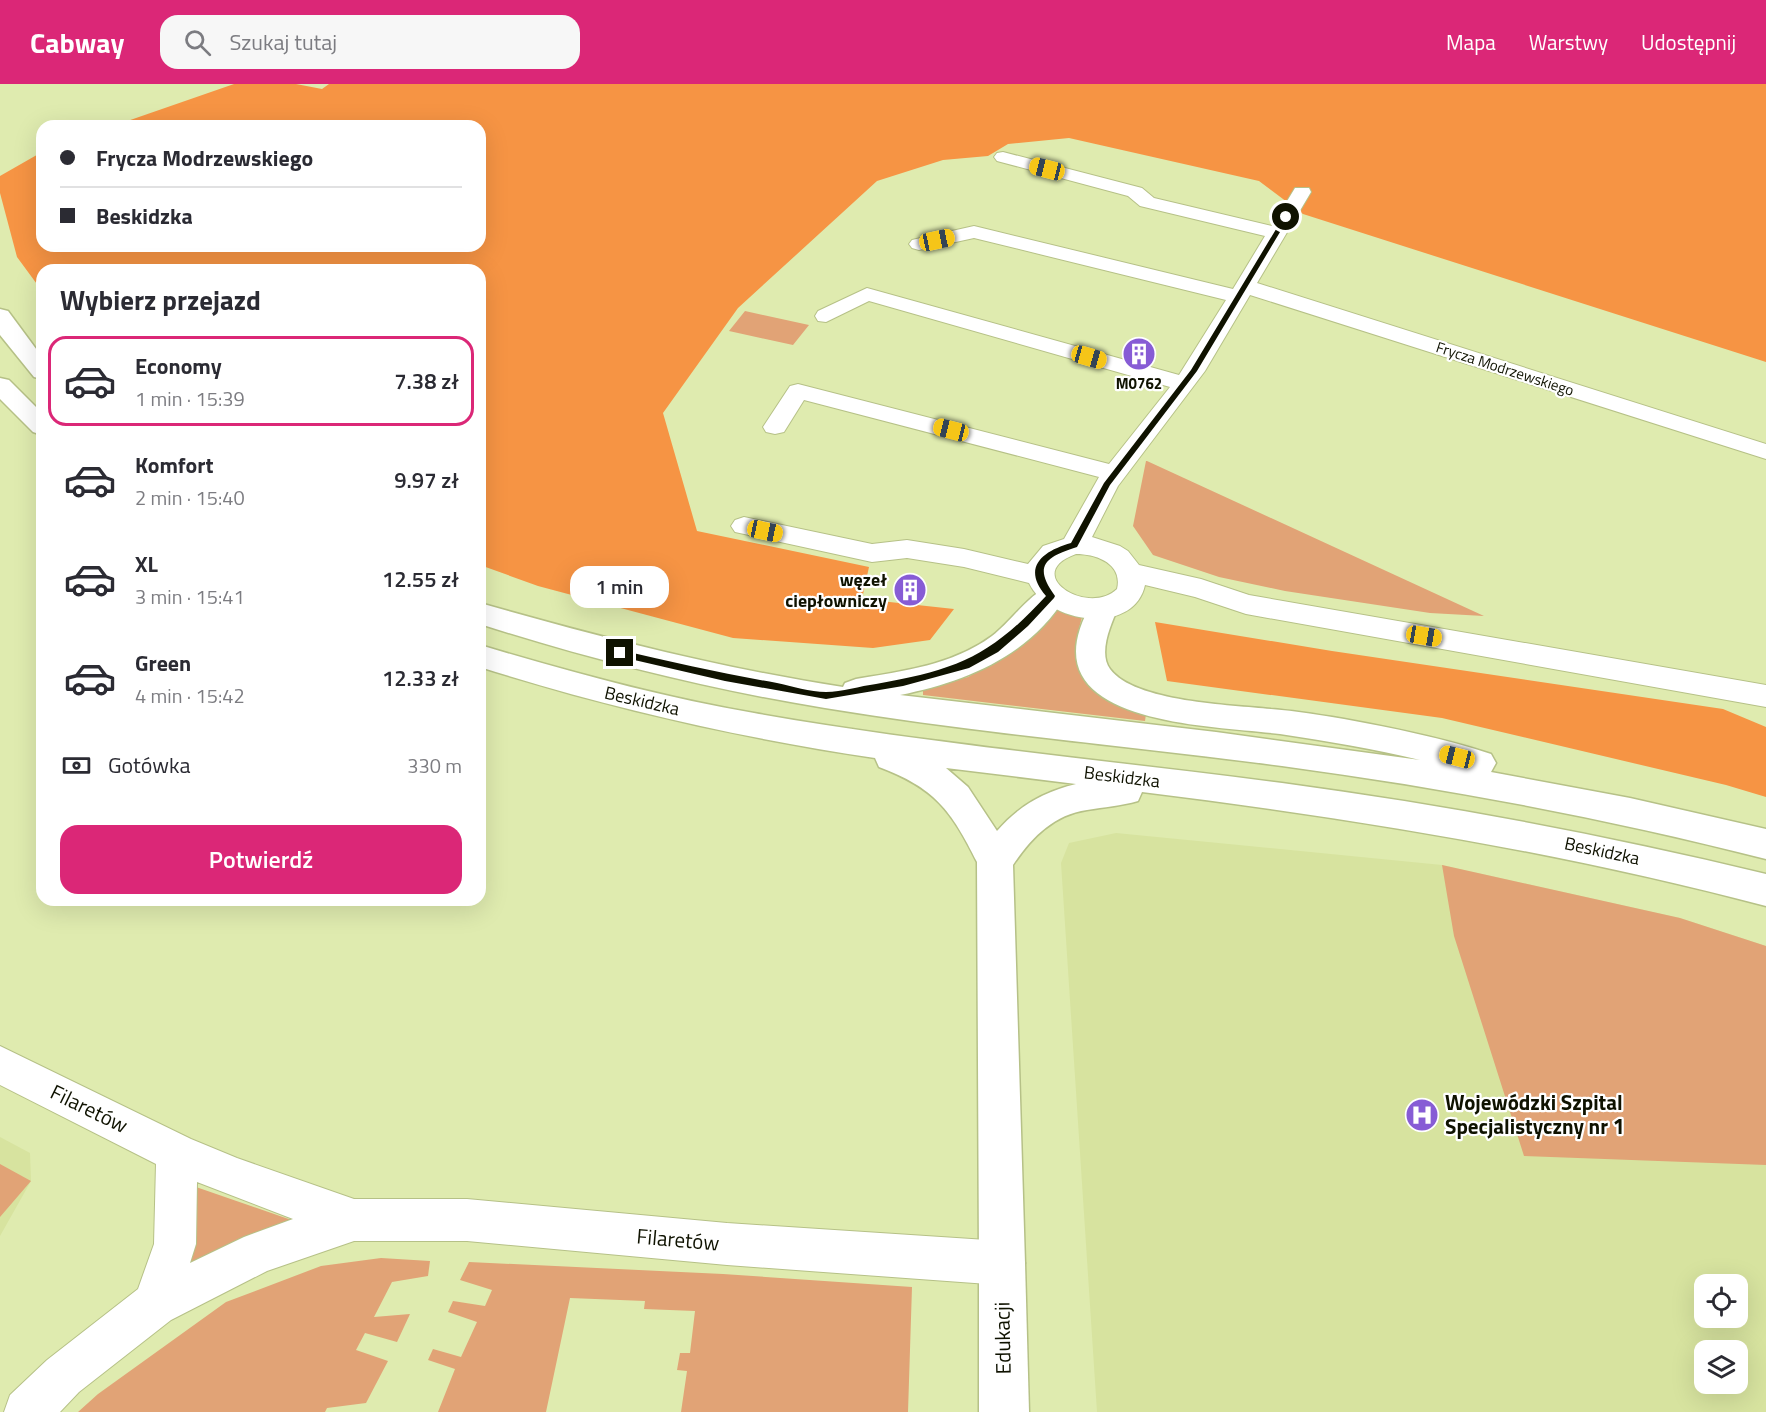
<!DOCTYPE html>
<html lang="pl">
<meta charset="utf-8">
<style>
:root{--surface:#fff;--page:#f7f7f7;--text:#2b2b33;--muted:#7c7c81;--line:#e1e1e2;--accent:#db2777}
body{margin:0;font-family:"Titillium Web",sans-serif;background:var(--page);color:var(--text);height:100vh;display:flex;flex-direction:column;font-size:22px;white-space:nowrap}
*{box-sizing:border-box;margin:0}
p{font-size:20px;color:var(--muted)}
.icon{flex:none;width:33px;height:33px;fill:none;stroke:currentColor;stroke-width:2;stroke-linecap:round;stroke-linejoin:round}
.map{position:relative;flex:1;overflow:hidden}
.details{position:absolute;left:36px;top:180px;width:450px;height:642px;display:flex;flex-direction:column;background:var(--surface);border-radius:18px;box-shadow:0 6px 24px #0002}
.details>*{flex:none}
.banner{position:absolute;left:36px;top:36px;width:450px;height:132px;border-radius:18px;box-shadow:0 6px 24px #0002;display:grid;align-content:center;height:132px;padding:0 24px;background:var(--surface)}
.tools{position:absolute;left:1694px;top:1190px;display:grid;gap:12px}
.tools a{display:grid;place-items:center;width:54px;height:54px;border-radius:12px;background:var(--surface);box-shadow:0 6px 24px #0002;font-size:30px}
.end{position:absolute;width:27px;height:27px;margin:-14px;border:8px solid #0f1200;background:#fff;box-shadow:0 0 0 3px #fff}
.from{border-radius:50%}
.bubble{position:absolute;height:42px;border-radius:18px;background:var(--surface);box-shadow:0 6px 24px #0002;font-size:20px;font-weight:600;line-height:42px;text-align:center}
.car{position:absolute;width:18px;height:36px;margin:-18px -9px;border-radius:8px;box-shadow:0 0 4px 2px #0007;background:linear-gradient(#f5c518 24%,#345 0 40%,#f5c518 0 76%,#345 0 86%,#f5c518 0)}
.banner b{display:flex;align-items:center;gap:21px;height:57px;font-size:22px}
.banner b+b{border-top:2px solid var(--line)}
.banner i{width:15px;height:15px;background:var(--text)}
ul{padding:0;list-style:none}
li{display:flex;align-items:center;gap:18px;height:90px;margin:0 12px 9px;padding:0 12px;border:3px solid transparent;border-radius:18px}
li div{flex:1}
li b{display:block;font-size:22px}
li em{font-style:normal;font-weight:600}
li.current{border-color:var(--accent)}
li>.icon{width:54px;height:54px;stroke-width:1.5}
h2{padding:0 24px;font-size:27px;line-height:72px}
.pay{display:flex;align-items:center;gap:15px;height:66px;padding:0 24px;font-size:22px}
.pay p{margin-inline-start:auto}
.cta{display:flex;gap:12px;margin-top:auto;padding:12px 24px}
.cta a{flex:1;height:69px;border-radius:18px;background:var(--accent);color:#fff;font-size:24px;font-weight:600;line-height:69px;text-align:center}
header{display:flex;align-items:center;gap:36px;box-sizing:border-box;height:84px;padding:0 30px;background:var(--accent);color:#fff}
header strong{font-size:28px}
nav{display:flex;gap:33px;margin-inline-start:auto;font-size:21px}
.search{width:420px;height:54px;background:var(--page);display:flex;align-items:center;gap:15px;box-sizing:border-box;padding:0 21px;border-radius:18px;color:var(--muted);font-size:22px}
.map>svg:first-child{display:block}
.built{fill:#d7e39f;fill-rule:evenodd}
.green{fill:#e1a376}
.forest{fill:#f69444}
.lines{fill:none;stroke-linecap:round;stroke-linejoin:round}
.minor-casing{stroke:#b6c187;stroke-width:2}
.tertiary-casing{stroke:#b6c187;stroke-width:3}
.primary-casing{stroke:#b6c187;stroke-width:3}
.minor{fill:#fff;fill-rule:evenodd}
.tertiary{fill:#fff;fill-rule:evenodd}
.primary{fill:#fff;fill-rule:evenodd}
.route{fill:#0f1200}
.labels{text-anchor:middle;stroke-width:4.5;stroke-linejoin:round;paint-order:stroke}
.far-street-label{font-size:15px;fill:#0f1200;stroke:#fff}
.far-poi-label{font-size:15px;font-weight:bold;fill:#0f1200;stroke:#fff}
.poi-label{font-size:18px;font-weight:bold;fill:#0f1200;stroke:#fff;text-anchor:end}
.street-label{font-size:18px;fill:#0f1200;stroke:#fff}
.near-poi-label{font-size:21px;font-weight:bold;fill:#0f1200;stroke:#fff;text-anchor:start}
.near-street-label{font-size:21px;fill:#0f1200;stroke:#fff}
</style>
<header>
<strong>Cabway</strong>
<div class="search"><svg class="icon" aria-label="search" viewBox="0 0 24 24"><circle cx="10" cy="10" r="6"/><path d="M15 15l6 6"/></svg>Szukaj tutaj</div>
<nav><a>Mapa</a><a>Warstwy</a><a>Udostępnij</a></nav>
</header>
<div class="map">
<svg width="1766" height="1328" viewBox="0 0 1766 1328">
<rect width="100%" height="100%" fill="#dfebaf"/>
<path class="built" d="M 1116,749 L 1442,781 L 1680,834 L 1766,862 L 1766,1328 L 1097,1328 L 1061,779 L 1069,759 ZM 1704,1200 L 1737,1200 L 1737,1233 L 1704,1233 ZM 1704,1266 L 1737,1266 L 1737,1299 L 1704,1299 Z
M 0,1053 L 30,1069 L 31,1097 L 0,1152 Z"/>
<path class="green" d="M 745,227 L 809,241 L 793,261 L 729,247 Z
M 1146,377 L 1147,377 L 1484,532 L 1430,529 L 1285,507 L 1219,493 L 1153,471 L 1133,442 Z
M 1053,525 L 1082,533 C 1080,542 1076,553 1076,562 C 1076,604 1113,615 1146,630 L 1145,637 L 923,611 L 923,604 L 968,593 L 1017,564 Z
M 1442,781 L 1680,834 L 1766,862 L 1766,1081 L 1524,1072 L 1454,852 Z
M 0,1080 L 31,1097 L 0,1133 Z
M 196,1103 L 303,1140 L 184,1190 Z
M 381,1174 L 430,1177 L 428,1192 L 392,1198 L 374,1233 L 410,1230 L 397,1258 L 365,1249 L 356,1266 L 388,1277 L 366,1319 L 327,1324 L 325,1328 L 78,1328 L 98,1310 L 226,1218 L 321,1182 Z
M 469,1178 L 723,1190 L 912,1203 L 908,1328 L 681,1328 L 687,1287 L 677,1286 L 680,1269 L 690,1269 L 695,1227 L 644,1225 L 645,1217 L 570,1214 L 546,1328 L 438,1328 L 455,1285 L 428,1276 L 433,1265 L 461,1273 L 477,1238 L 448,1228 L 453,1217 L 485,1222 L 492,1206 L 460,1196 Z"/>
<path class="forest" d="M 234,0 L 296,0 L 322,5 L 329,0 L 1766,0 L 1766,278 L 1303,130 L 1259,97 L 1069,54 L 1008,60 L 988,72 L 943,76 L 877,97 L 738,224 L 663,329 L 697,447 L 869,483 L 862,515 L 954,525 L 930,556 L 873,564 L 733,554 L 538,502 L 480,481 L 480,186 L 42,186 L 42,207 L 17,173 L 0,109 L 0,92 L 42,68 L 42,162 L 480,162 L 480,42 L 113,42 Z
M 1155,538 L 1332,567 L 1723,625 L 1766,643 L 1766,713 L 1726,701 L 1442,634 L 1167,597 Z"/>
<g class="lines">
<g class="minor-casing">
<path id="minor" d="M 1003,68 L 1142,104 L 1154,114 L 1272,142 L 1295,104 L 1309,104 L 1311,108 L 1257,199 L 1766,360 L 1766,375 L 1250,211 L 1205,287 L 1118,402 L 1092,453 L 1120,462 L 1128,467 L 1139,481 L 1201,495 L 1249,511 L 1766,601 L 1766,623 L 1246,530 L 1195,513 L 1145,501 C 1134,552 1048,540 1029,499 L 964,483 L 907,474 L 872,478 L 735,448 L 731,442 L 735,436 L 744,433 L 872,460 L 907,456 L 964,465 L 1028,480 L 1043,462 L 1064,455 L 1099,393 L 804,316 L 784,348 L 775,350 L 766,348 L 763,343 L 790,302 L 798,300 L 1109,380 L 1170,303 L 869,217 L 826,238 L 818,237 L 815,232 L 818,227 L 867,204 L 1179,291 L 1226,216 L 974,154 L 919,166 L 912,164 L 909,160 L 912,156 L 974,142 L 1233,205 L 1265,152 L 1140,122 L 1128,112 L 997,77 L 994,73 L 997,69 ZM 1076,470 C 1097,470 1123,480 1117,505 C 1088,533 1020,490 1076,470 Z
M 0,962 L 191,1055 L 237,1074 L 354,1115 L 467,1115 L 727,1139 L 1002,1157 L 1017,1164 L 1024,1179 L 1017,1194 L 1002,1201 L 727,1181 L 467,1157 L 354,1157 L 267,1187 L 171,1236 L 79,1308 L 60,1328 L 4,1328 L 10,1311 L 47,1276 L 138,1205 L 154,1160 L 156,1080 L 0,1001 ZM 197,1098 L 293,1135 L 244,1153 L 190,1179 L 196,1160 Z"/>
</g>
<g class="tertiary-casing">
<path id="tertiary" d="M 1002,1156 L 1018,1163 L 1025,1179 L 1029,1328 L 979,1328 L 979,1179 L 986,1163 Z"/>
</g>
<g class="primary-casing">
<path id="primary" d="M 0,225 L 8,227 L 42,273 L 42,295 L 34,293 L 0,251 Z
M 0,294 L 9,296 L 42,329 L 42,351 L 33,348 L 0,315 Z
M 1051,502 L 1061,505 L 1066,512 C 1030,572 965,598 900,611 L 1216,648 L 1420,676 C 1374,665 1327,657 1280,650 C 1206,641 1019,641 1093,517 L 1103,514 L 1113,517 L 1118,524 C 1111,540 1098,569 1110,585 C 1134,618 1232,621 1271,625 C 1296,627 1320,631 1344,635 C 1393,644 1443,654 1491,670 L 1496,679 L 1491,688 L 1630,714 L 1766,745 L 1766,775 C 1606,734 1445,704 1282,682 C 1130,662 976,649 825,624 C 708,605 593,576 480,540 L 480,519 C 600,553 719,584 843,603 L 845,599 L 856,595 C 903,587 953,581 992,552 C 1011,538 1030,508 1051,502 Z
M 480,561 C 570,588 661,613 754,629 C 929,660 1106,676 1282,699 C 1445,721 1606,751 1766,790 L 1766,822 C 1561,768 1353,734 1142,708 L 1138,717 C 1121,722 1104,723 1087,726 C 1053,731 1031,754 1013,781 L 1025,1179 L 1018,1195 L 1002,1202 L 986,1195 L 979,1179 L 977,778 C 951,726 935,704 879,683 L 875,674 C 740,654 610,624 480,583 ZM 946,684 L 1076,700 C 1043,708 1019,722 997,747 L 968,703 Z"/>
</g>
<use href="#minor" class="minor"/>
<use href="#tertiary" class="tertiary"/>
<use href="#primary" class="primary"/>
</g>
<path class="route" d="M 1284,132 L 1289,133 L 1197,287 L 1110,401 L 1077,463 C 1045,473 1033,482 1055,512 L 1054,514 L 1028,542 L 998,568 L 969,584 L 903,602 L 826,615 L 725,597 L 617,572 L 617,567 L 620,566 C 672,578 724,590 777,599 C 792,602 810,608 826,608 C 842,608 860,602 876,600 C 956,586 990,573 1046,512 C 1021,483 1043,467 1071,459 L 1104,399 L 1191,286 Z"/>
<defs>
<g id="building-disc" transform="scale(1.725)"><circle r="9.5" fill="#875cd5" stroke="#fff"/><path d="M-4-6H4V6H1V3H-1V6H-4ZM-2.5-4.3h1.7v1.8h-1.7ZM.8-4.3h1.7v1.8H.8ZM-2.5-1h1.7V.8h-1.7ZM.8-1h1.7V.8H.8Z" fill="#fff"/></g>
<g id="hospital-disc" transform="scale(1.725)"><circle r="9.5" fill="#875cd5" stroke="#fff"/><path d="M-5-5h3v3.5h4V-5h3V5h-3V1.5h-4V5h-3Z" fill="#fff"/></g>
</defs>
<g fill-rule="evenodd">
<use href="#building-disc" x="1139" y="270"/>
<use href="#building-disc" x="910" y="506"/>
<use href="#hospital-disc" x="1422" y="1031"/>
</g>
<g class="labels">
<g class="far-street-label">
<text transform="translate(1505 285) rotate(18)" y="5">Frycza Modrzewskiego</text>
</g>
<g class="far-poi-label">
<text x="1139" y="305">M0762</text>
</g>
<g class="poi-label">
<text x="887" y="502">węzeł<tspan x="887" dy="21">ciepłowniczy</tspan></text>
</g>
<g class="street-label">
<text transform="translate(642 617) rotate(13)" y="6">Beskidzka</text>
<text transform="translate(1122 693) rotate(7)" y="6">Beskidzka</text>
<text transform="translate(1602 767) rotate(12)" y="6">Beskidzka</text>
</g>
<g class="near-poi-label">
<text x="1445" y="1026">Wojewódzki Szpital<tspan x="1445" dy="24">Specjalistyczny nr 1</tspan></text>
</g>
<g class="near-street-label">
<text transform="translate(89 1025) rotate(26)" y="7">Filaretów</text>
<text transform="translate(678 1156) rotate(5)" y="7">Filaretów</text>
<text transform="translate(1003 1254) rotate(-91)" y="7">Edukacji</text>
</g>
</g>
</svg>
<div class="tools">
<a><svg class="icon" aria-label="locate" viewBox="0 0 24 24"><circle cx="12" cy="12" r="6"/><path d="M12 2v4M12 18v4M2 12h4M18 12h4"/></svg></a>
<a><svg class="icon" aria-label="layers" viewBox="0 0 24 24"><path d="M12 4l9 5-9 5-9-5zM3 14l9 5 9-5"/></svg></a>
</div>
<i class="end from" style="left:1286px;top:133px"></i>
<i class="end" style="left:620px;top:569px"></i>
<div class="bubble" style="left:570px;top:482px;width:99px">1 min</div>
<i class="car" style="left:1047px;top:85px;rotate:284deg"></i>
<i class="car" style="left:937px;top:156px;rotate:78deg"></i>
<i class="car" style="left:1089px;top:273px;rotate:106deg"></i>
<i class="car" style="left:951px;top:346px;rotate:284deg"></i>
<i class="car" style="left:765px;top:447px;rotate:102deg"></i>
<i class="car" style="left:1424px;top:552px;rotate:100deg"></i>
<i class="car" style="left:1457px;top:673px;rotate:284deg"></i>
<div class="banner">
<b><i class="from"></i>Frycza Modrzewskiego</b>
<b><i></i>Beskidzka</b>
</div>
<section class="details">
<h2>Wybierz przejazd</h2>
<ul>
<li class="current"><svg class="icon" aria-label="car" viewBox="0 0 24 24"><path d="M5 17H2v-5l4-1 3-4h7l3 4 3 1v5h-3M9 17h6M6 11h13"/><circle cx="7" cy="17" r="2"/><circle cx="17" cy="17" r="2"/></svg><div><b>Economy</b><p>1 min · 15:39</p></div><em>7.38 zł</em></li>
<li><svg class="icon" aria-label="car" viewBox="0 0 24 24"><path d="M5 17H2v-5l4-1 3-4h7l3 4 3 1v5h-3M9 17h6M6 11h13"/><circle cx="7" cy="17" r="2"/><circle cx="17" cy="17" r="2"/></svg><div><b>Komfort</b><p>2 min · 15:40</p></div><em>9.97 zł</em></li>
<li><svg class="icon" aria-label="car" viewBox="0 0 24 24"><path d="M5 17H2v-5l4-1 3-4h7l3 4 3 1v5h-3M9 17h6M6 11h13"/><circle cx="7" cy="17" r="2"/><circle cx="17" cy="17" r="2"/></svg><div><b>XL</b><p>3 min · 15:41</p></div><em>12.55 zł</em></li>
<li><svg class="icon" aria-label="car" viewBox="0 0 24 24"><path d="M5 17H2v-5l4-1 3-4h7l3 4 3 1v5h-3M9 17h6M6 11h13"/><circle cx="7" cy="17" r="2"/><circle cx="17" cy="17" r="2"/></svg><div><b>Green</b><p>4 min · 15:42</p></div><em>12.33 zł</em></li>
</ul>
<div class="pay"><svg class="icon" aria-label="cash" viewBox="0 0 24 24"><path d="M3 7h18v10H3z"/><circle cx="12" cy="12" r="2"/></svg>Gotówka<p>330 m</p></div>
<div class="cta"><a>Potwierdź</a></div>
</section>
</div>
